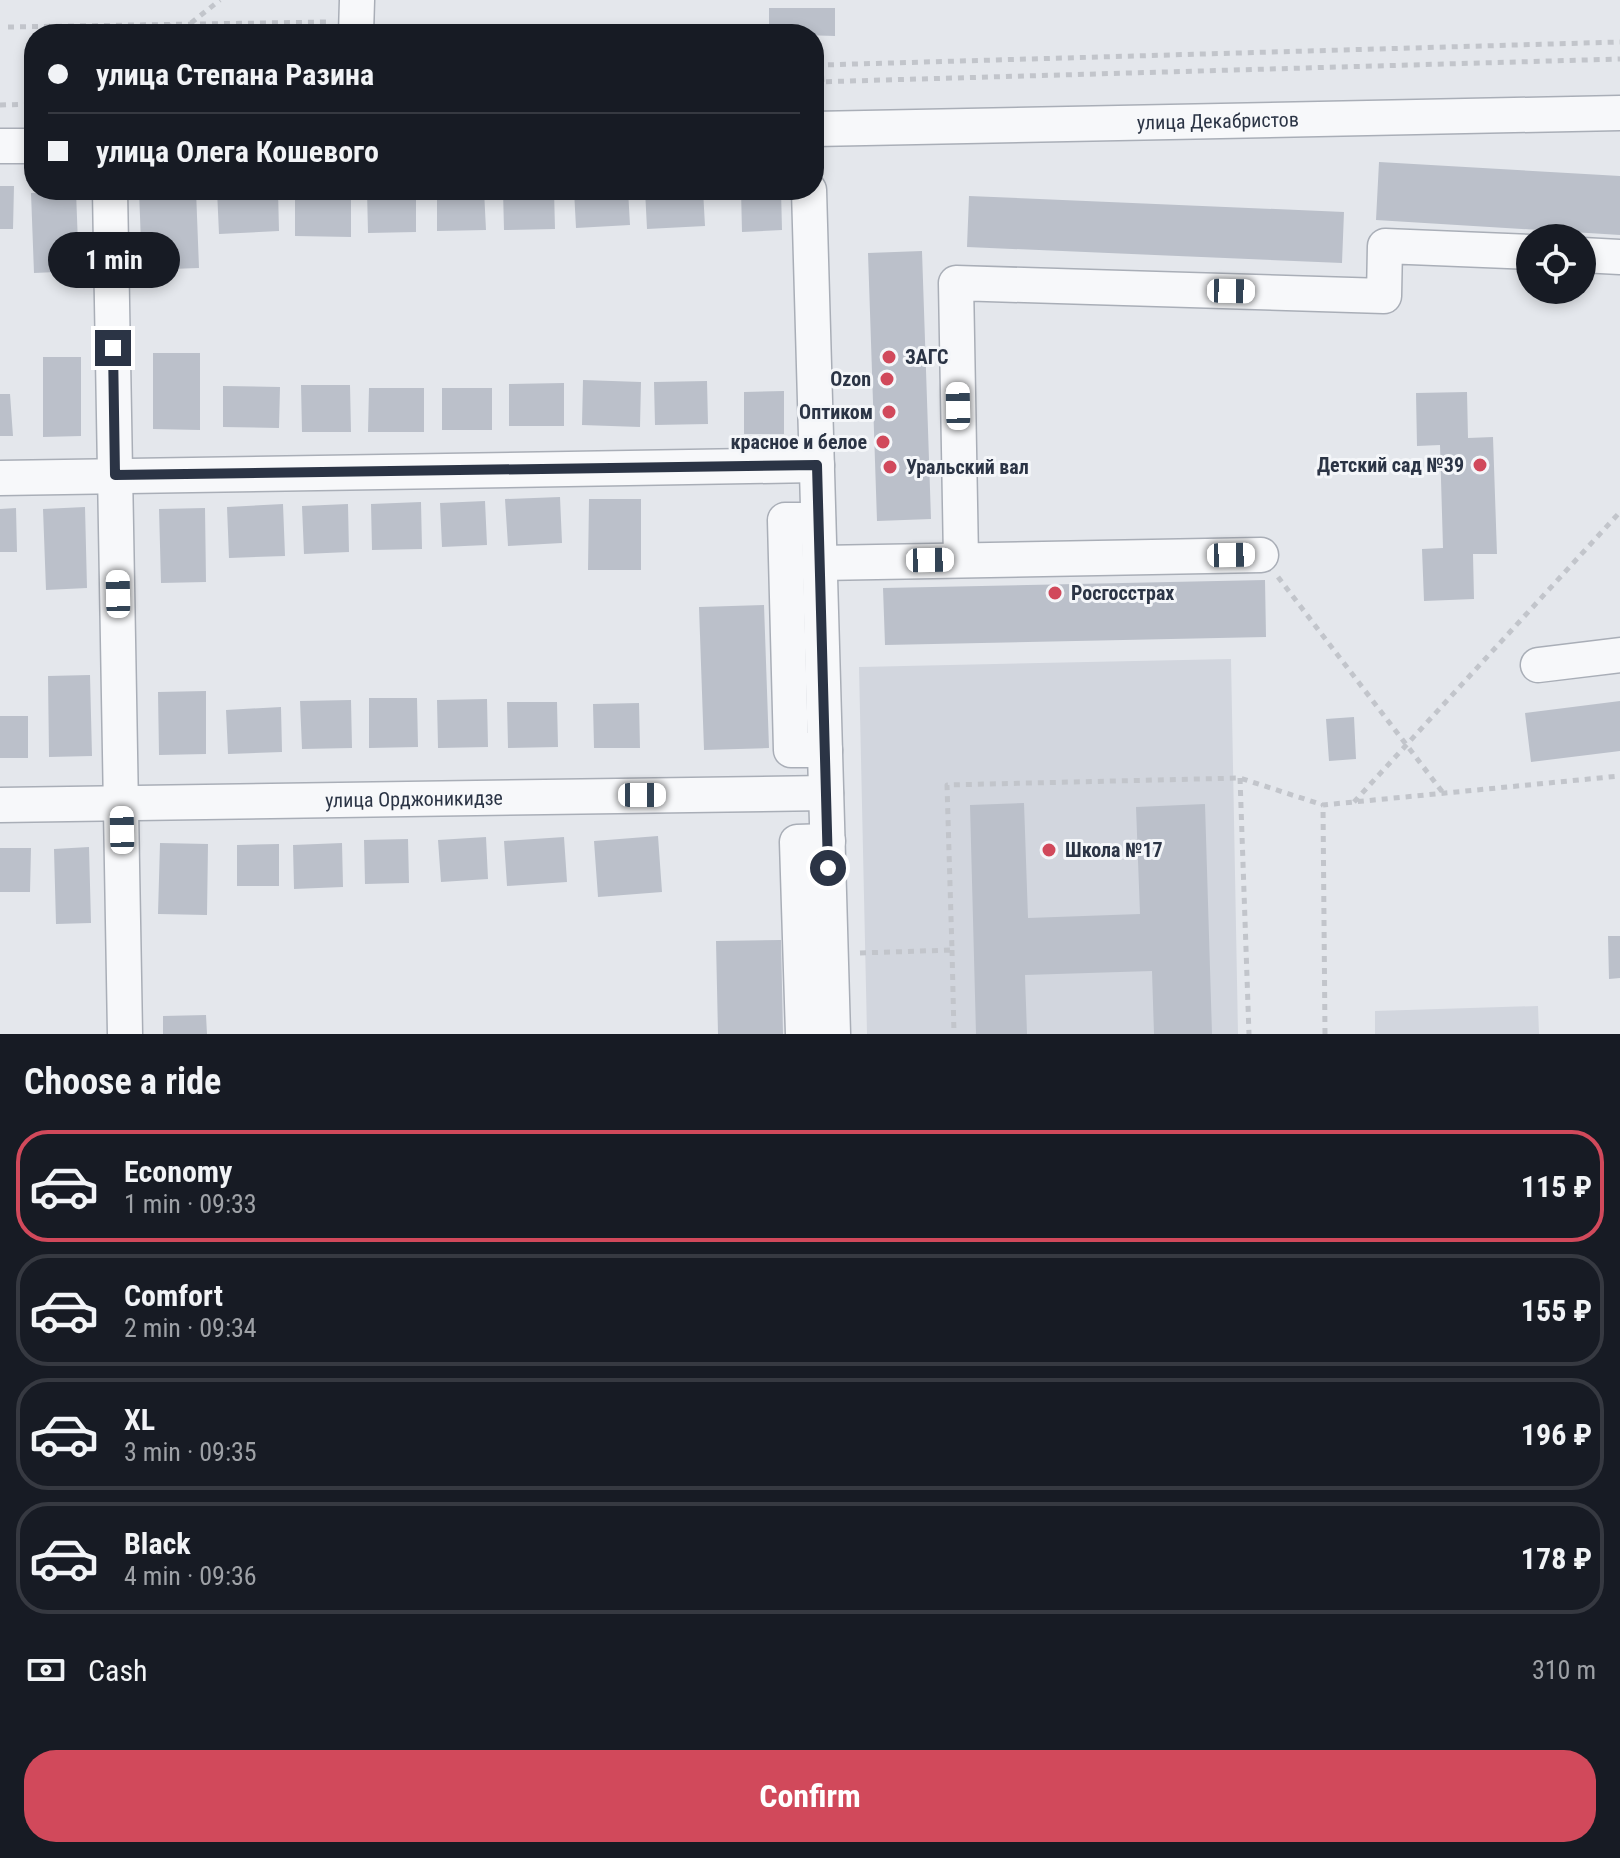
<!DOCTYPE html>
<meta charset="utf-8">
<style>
:root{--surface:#171b24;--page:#242831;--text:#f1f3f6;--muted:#9ea1a6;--line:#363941;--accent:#d1495b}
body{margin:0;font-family:"Roboto Condensed",sans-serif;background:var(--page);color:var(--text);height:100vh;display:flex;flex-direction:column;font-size:30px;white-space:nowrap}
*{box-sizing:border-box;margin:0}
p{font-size:26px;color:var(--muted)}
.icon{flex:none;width:44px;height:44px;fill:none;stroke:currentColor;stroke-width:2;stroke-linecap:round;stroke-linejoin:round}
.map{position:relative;height:1034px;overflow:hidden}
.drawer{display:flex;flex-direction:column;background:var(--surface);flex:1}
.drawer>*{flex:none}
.top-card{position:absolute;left:24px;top:24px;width:800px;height:176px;border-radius:32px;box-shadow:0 4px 12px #0003;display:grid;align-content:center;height:176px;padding:0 24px;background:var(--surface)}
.controls{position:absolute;left:1516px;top:224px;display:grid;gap:16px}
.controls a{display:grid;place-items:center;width:80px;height:80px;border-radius:50%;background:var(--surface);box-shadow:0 4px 12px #0003;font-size:40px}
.end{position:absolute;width:36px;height:36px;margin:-18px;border:10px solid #2b3445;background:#fff;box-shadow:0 0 0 4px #fff}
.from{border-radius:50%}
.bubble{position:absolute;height:56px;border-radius:28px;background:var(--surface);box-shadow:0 4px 12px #0003;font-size:26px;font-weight:700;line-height:56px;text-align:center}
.car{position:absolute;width:24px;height:48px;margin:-24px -12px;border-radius:10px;box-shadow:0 0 6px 2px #0007;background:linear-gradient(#fff 24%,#345 0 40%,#fff 0 76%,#345 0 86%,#fff 0)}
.top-card b{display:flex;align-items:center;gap:28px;height:76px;font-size:30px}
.top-card b+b{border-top:2px solid var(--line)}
.top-card i{width:20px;height:20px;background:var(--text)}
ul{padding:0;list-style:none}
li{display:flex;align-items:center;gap:24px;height:112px;margin:0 16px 12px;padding:0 8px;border:4px solid var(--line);border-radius:32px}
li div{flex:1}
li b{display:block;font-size:30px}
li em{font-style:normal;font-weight:700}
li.on{border-color:var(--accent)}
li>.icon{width:72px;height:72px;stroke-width:1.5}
h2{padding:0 24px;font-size:36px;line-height:96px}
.pay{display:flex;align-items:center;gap:20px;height:88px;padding:0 24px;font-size:30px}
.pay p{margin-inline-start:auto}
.button{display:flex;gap:16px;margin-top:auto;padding:16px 24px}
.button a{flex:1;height:92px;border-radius:32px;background:var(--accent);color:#fff;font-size:32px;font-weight:700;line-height:92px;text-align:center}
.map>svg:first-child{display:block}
.built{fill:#d2d6de}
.building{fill:#bbc0ca}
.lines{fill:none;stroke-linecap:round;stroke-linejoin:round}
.minor-casing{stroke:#a9aeb7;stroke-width:37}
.path{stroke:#c2c5cb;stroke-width:5;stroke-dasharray:6 6;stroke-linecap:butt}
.minor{stroke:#f7f8fa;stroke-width:34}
.route{stroke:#2b3445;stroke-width:10}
.poi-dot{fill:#d1495b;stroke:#f4f6f9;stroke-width:3}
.labels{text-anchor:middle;stroke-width:6;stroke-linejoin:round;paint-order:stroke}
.street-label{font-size:20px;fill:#2b3445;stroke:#f4f6f9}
.poi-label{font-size:20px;font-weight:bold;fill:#2b3445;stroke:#f4f6f9;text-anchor:start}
</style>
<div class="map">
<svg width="1620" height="1034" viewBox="0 0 1620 1034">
<rect width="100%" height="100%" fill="#e4e7ec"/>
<path class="built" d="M 1231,659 L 1238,1034 L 867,1034 L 859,667 Z
M 1538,1006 L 1539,1034 L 1375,1034 L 1375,1011 Z"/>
<path class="building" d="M 769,8 L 835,8 L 835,36 L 769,34 Z
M 1379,162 L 1620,176 L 1620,235 L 1376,220 Z
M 0,186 L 14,186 L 13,229 L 0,229 Z
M 139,190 L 196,190 L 199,268 L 142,270 Z
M 217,190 L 278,190 L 279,231 L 219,234 Z
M 295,190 L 351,190 L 351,237 L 295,236 Z
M 367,190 L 416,190 L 416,232 L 368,233 Z
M 437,190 L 484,190 L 486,230 L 437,231 Z
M 503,190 L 554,190 L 555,229 L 504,230 Z
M 574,190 L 628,190 L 630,225 L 576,228 Z
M 645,190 L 703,190 L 705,226 L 647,229 Z
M 741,190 L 781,190 L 782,230 L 742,232 Z
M 76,191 L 79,271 L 34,273 L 31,193 Z
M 969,196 L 1344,212 L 1342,263 L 967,247 Z
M 922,251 L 931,519 L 877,521 L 868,253 Z
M 153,353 L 200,353 L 200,430 L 153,429 Z
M 43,357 L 81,357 L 81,436 L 43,437 Z
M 583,380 L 641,382 L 640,427 L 582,425 Z
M 707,381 L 708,424 L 655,425 L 654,382 Z
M 564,383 L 564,426 L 509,426 L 509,384 Z
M 301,385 L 350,385 L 351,432 L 302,432 Z
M 223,386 L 280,387 L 279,428 L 223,427 Z
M 369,388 L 424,388 L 424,432 L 368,432 Z
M 442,388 L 492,388 L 492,430 L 442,430 Z
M 784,391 L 784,434 L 744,434 L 744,392 Z
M 1467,392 L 1468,438 L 1493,437 L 1497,554 L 1473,554 L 1474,599 L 1424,601 L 1422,549 L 1443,548 L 1440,445 L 1417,446 L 1416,393 Z
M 0,394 L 10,394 L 13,436 L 0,436 Z
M 560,497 L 562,543 L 508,546 L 505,499 Z
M 589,499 L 641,499 L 641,570 L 588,570 Z
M 485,501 L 487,545 L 442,547 L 440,503 Z
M 421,502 L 422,549 L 372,550 L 371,504 Z
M 283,504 L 285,556 L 229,558 L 227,507 Z
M 348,504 L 349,552 L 304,554 L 302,506 Z
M 85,507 L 87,588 L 46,590 L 43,509 Z
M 16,508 L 17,552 L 0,552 L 0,509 Z
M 205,508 L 206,582 L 161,583 L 159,509 Z
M 1265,580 L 1266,637 L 885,645 L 883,588 Z
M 764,605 L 769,748 L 704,750 L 699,607 Z
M 90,675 L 92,756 L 49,757 L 48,676 Z
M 206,691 L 206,754 L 159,755 L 158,692 Z
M 369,698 L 417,698 L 418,747 L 369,748 Z
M 487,699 L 488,747 L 438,748 L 437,700 Z
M 351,700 L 352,748 L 302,749 L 300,701 Z
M 1620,701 L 1620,751 L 1531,762 L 1525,713 Z
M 507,702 L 557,702 L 558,747 L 508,748 Z
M 639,703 L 640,748 L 594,748 L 593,704 Z
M 281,707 L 282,752 L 228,754 L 226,710 Z
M 0,716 L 28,716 L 28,758 L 0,758 Z
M 1354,717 L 1356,759 L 1329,761 L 1326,719 Z
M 1024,803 L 1028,918 L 1140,914 L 1136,807 L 1205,804 L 1212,1034 L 1154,1034 L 1152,971 L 1025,975 L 1027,1034 L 976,1034 L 970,805 Z
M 658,836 L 662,892 L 598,897 L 594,841 Z
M 486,837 L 488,879 L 441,882 L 438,840 Z
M 564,837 L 567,882 L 507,886 L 504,841 Z
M 408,839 L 409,883 L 365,884 L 364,840 Z
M 160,843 L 208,844 L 207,915 L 158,914 Z
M 342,843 L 343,887 L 294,889 L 293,845 Z
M 279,844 L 279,886 L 237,886 L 237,845 Z
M 89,847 L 91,923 L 56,924 L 54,849 Z
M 0,848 L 31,848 L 30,892 L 0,892 Z
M 1608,936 L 1620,936 L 1620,978 L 1609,979 Z
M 781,940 L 783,1034 L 718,1034 L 716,941 Z
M 206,1015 L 207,1034 L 163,1034 L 163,1016 Z"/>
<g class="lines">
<g class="minor-casing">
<g id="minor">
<path d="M 356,34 L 357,0"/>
<path id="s1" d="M 814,129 L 1620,113"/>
<path d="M 0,146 L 34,146"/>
<path d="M 110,190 L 125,1034"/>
<path d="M 809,190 L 833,1034"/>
<path d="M 1582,255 L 1620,257"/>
<path d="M 0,478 L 817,465"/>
<path d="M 818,520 L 785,520 L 791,750 L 825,750"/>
<path d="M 961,559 L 956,283 L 1384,296 L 1385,246 L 1530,252"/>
<path d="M 820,563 L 1261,555"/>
<path d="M 1538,665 L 1620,655"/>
<path id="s2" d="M 0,805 L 826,793"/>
<path d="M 803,1034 L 797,842 L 828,841"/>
</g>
</g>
<path class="path" d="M 191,23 L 220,0
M 169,25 L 179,34
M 8,27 L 327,22
M 814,82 L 1620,59
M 822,82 L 821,65 L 1620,42
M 0,105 L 34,104
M 1278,577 L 1444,794
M 1240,778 L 1249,1034
M 1354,802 L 1620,512
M 952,950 L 954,1034
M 860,953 L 952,950 L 947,785 L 1240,778 L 1323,805
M 1325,1034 L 1323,805 L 1620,776"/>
<use href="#minor" class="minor"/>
</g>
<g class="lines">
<path class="route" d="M 113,348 L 115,475 L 817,465 L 828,868"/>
</g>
<g class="poi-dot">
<circle cx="889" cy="357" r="8"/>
<circle cx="887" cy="379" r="8"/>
<circle cx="889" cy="412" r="8"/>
<circle cx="883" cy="442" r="8"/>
<circle cx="1480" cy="465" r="8"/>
<circle cx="890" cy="467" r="8"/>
<circle cx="1055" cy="593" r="8"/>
<circle cx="1049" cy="850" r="8"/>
</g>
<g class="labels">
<g class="street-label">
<text dy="7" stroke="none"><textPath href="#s1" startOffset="404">улица Декабристов</textPath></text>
<text dy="7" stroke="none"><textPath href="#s2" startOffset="414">улица Орджоникидзе</textPath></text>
</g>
<g class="poi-label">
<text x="905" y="364">ЗАГС</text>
<text x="871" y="386" text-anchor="end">Ozon</text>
<text x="873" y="419" text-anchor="end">Оптиком</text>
<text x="867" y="449" text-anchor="end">красное и белое</text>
<text x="1464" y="472" text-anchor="end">Детский сад №39</text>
<text x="906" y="474">Уральский вал</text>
<text x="1071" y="600">Росгосстрах</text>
<text x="1065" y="857">Школа №17</text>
</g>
</g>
</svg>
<div class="controls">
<a><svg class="icon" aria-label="locate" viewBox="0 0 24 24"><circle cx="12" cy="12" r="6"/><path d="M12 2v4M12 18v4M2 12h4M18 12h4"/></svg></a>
</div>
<i class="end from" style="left:828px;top:868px"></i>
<i class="end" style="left:113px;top:348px"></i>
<div class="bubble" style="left:48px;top:232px;width:132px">1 min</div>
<i class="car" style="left:1231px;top:291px;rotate:91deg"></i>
<i class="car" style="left:958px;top:406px;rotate:359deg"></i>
<i class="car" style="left:1231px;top:555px;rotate:89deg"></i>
<i class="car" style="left:930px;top:560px;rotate:89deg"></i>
<i class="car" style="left:118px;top:594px;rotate:359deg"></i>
<i class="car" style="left:642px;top:795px;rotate:90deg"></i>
<i class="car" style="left:122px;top:830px;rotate:359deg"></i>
<div class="top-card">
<b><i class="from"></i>улица Степана Разина</b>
<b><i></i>улица Олега Кошевого</b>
</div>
</div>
<section class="drawer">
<h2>Choose a ride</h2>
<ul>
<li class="on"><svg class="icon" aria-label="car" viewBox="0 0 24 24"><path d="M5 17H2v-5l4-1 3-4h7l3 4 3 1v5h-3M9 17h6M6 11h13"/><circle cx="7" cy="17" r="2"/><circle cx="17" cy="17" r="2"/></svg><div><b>Economy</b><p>1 min · 09:33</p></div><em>115 ₽</em></li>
<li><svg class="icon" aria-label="car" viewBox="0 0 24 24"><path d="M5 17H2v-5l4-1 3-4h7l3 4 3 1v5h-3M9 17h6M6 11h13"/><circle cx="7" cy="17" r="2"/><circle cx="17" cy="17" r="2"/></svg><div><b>Comfort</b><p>2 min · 09:34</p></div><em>155 ₽</em></li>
<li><svg class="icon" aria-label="car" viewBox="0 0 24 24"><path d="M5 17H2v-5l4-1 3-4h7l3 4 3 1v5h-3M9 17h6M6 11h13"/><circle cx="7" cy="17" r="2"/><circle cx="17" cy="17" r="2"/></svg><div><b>XL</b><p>3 min · 09:35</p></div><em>196 ₽</em></li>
<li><svg class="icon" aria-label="car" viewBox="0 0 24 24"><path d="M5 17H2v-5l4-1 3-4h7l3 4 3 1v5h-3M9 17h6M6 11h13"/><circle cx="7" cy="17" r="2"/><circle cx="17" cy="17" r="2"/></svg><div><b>Black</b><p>4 min · 09:36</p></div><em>178 ₽</em></li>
</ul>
<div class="pay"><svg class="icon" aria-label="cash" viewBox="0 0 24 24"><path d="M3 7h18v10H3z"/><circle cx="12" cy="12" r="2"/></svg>Cash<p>310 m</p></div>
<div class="button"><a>Confirm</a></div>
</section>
